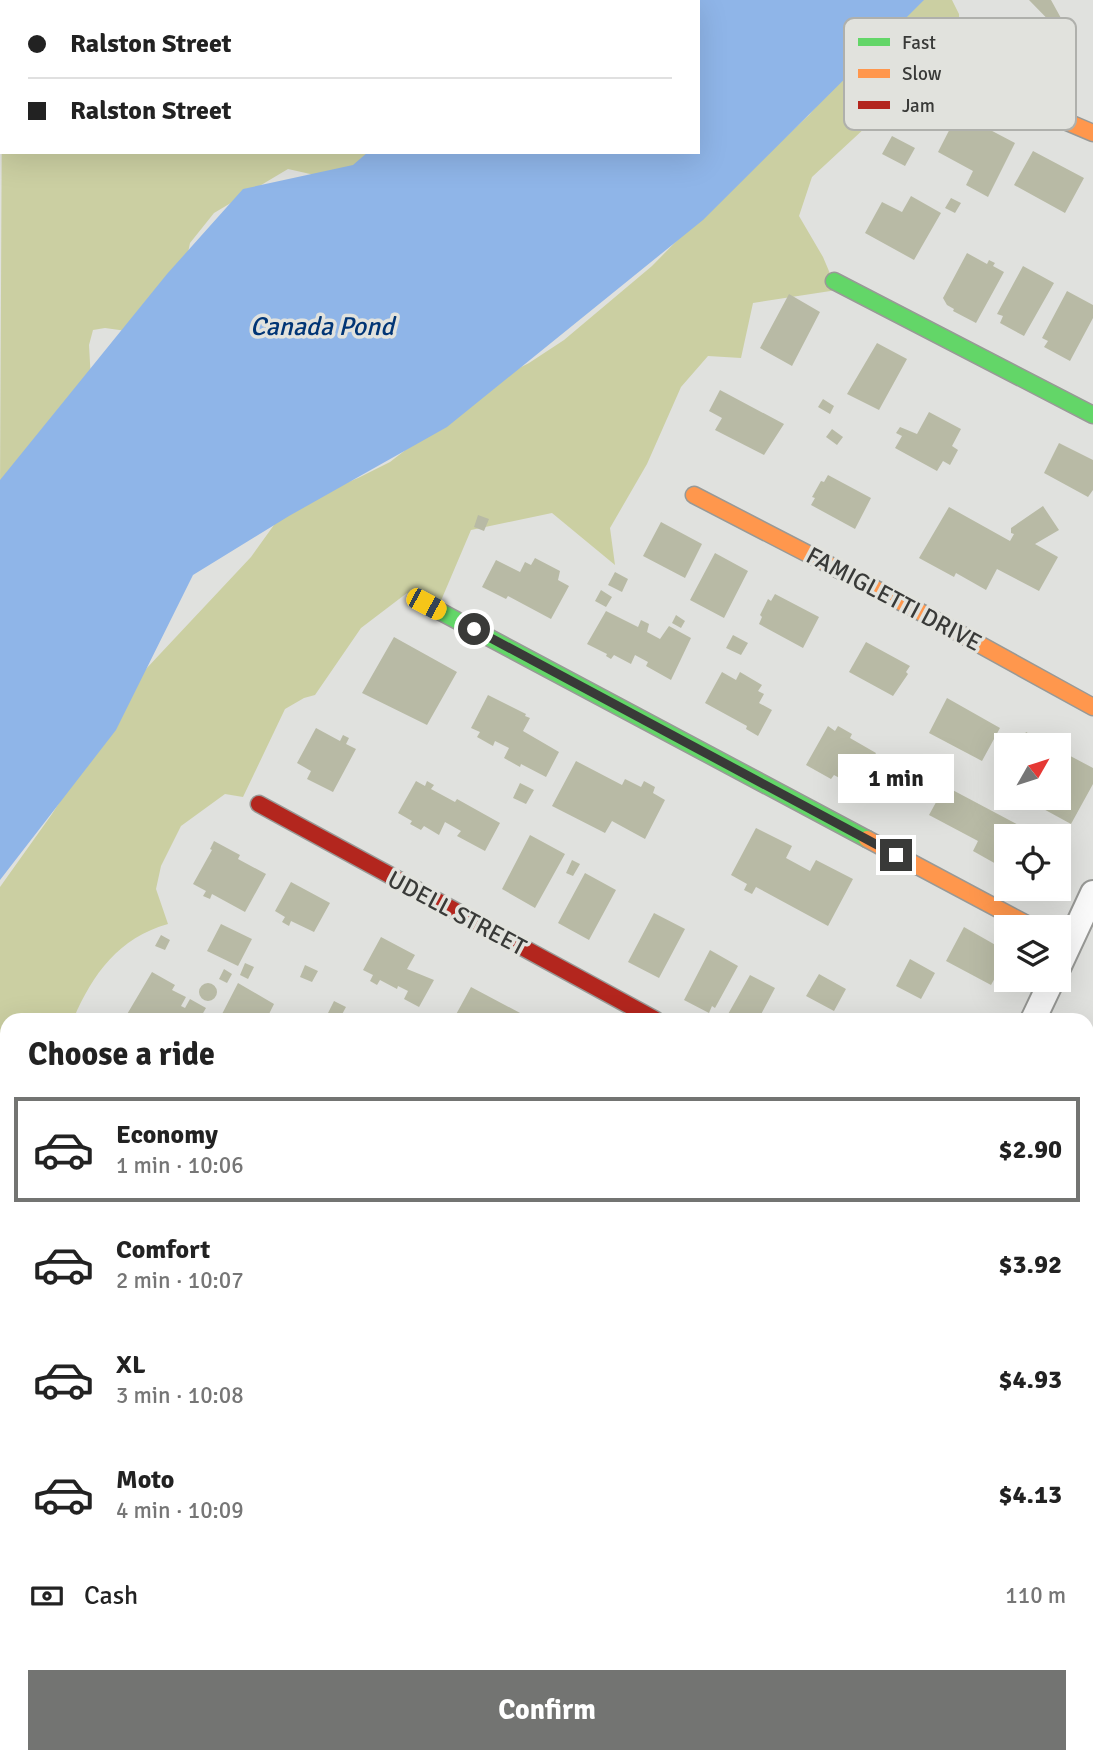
<!DOCTYPE html>
<meta charset="utf-8">
<style>
:root{--surface:#fff;--page:#f2f2f2;--text:#222;--muted:#767676;--line:#e0e0e0;--accent:#737472}
body{margin:0;font-family:Signika,sans-serif;background:var(--page);color:var(--text);height:100vh;display:flex;flex-direction:column;font-size:26px;white-space:nowrap}
*{box-sizing:border-box;margin:0}
p{font-size:23px;color:var(--muted)}
.icon{flex:none;width:38px;height:38px;fill:none;stroke:currentColor;stroke-width:2;stroke-linecap:round;stroke-linejoin:round}
.map{position:relative;flex:1;overflow:hidden}
.drawer{position:absolute;left:0px;top:1013px;width:1094px;height:751px;display:flex;flex-direction:column;background:var(--surface);border-radius:21px 21px 0 0;box-shadow:0 7px 28px #0002}
.drawer>*{flex:none}
.banner{position:absolute;left:0px;top:0px;width:700px;height:154px;box-shadow:0 7px 28px #0002;display:grid;align-content:center;height:154px;padding:0 28px;background:var(--surface)}
.needle{width:46px;rotate:51deg}
.fabs{position:absolute;left:994px;top:733px;display:grid;gap:14px}
.fabs a{display:grid;place-items:center;width:77px;height:77px;border-radius:0px;background:var(--surface);box-shadow:0 7px 28px #0002;font-size:35px}
.end{position:absolute;width:32px;height:32px;margin:-16px;border:9px solid #393a38;background:#fff;box-shadow:0 0 0 4px #fff}
.from{border-radius:50%}
.bubble{position:absolute;height:49px;border-radius:0px;background:var(--surface);box-shadow:0 7px 28px #0002;font-size:23px;font-weight:800;line-height:49px;text-align:center}
.car{position:absolute;width:21px;height:42px;margin:-21px -10px;border-radius:9px;box-shadow:0 0 5px 2px #0007;background:linear-gradient(#f5c518 24%,#345 0 40%,#f5c518 0 76%,#345 0 86%,#f5c518 0)}
.banner b{display:flex;align-items:center;gap:24px;height:66px;font-size:26px}
.banner b+b{border-top:2px solid var(--line)}
.banner i{width:18px;height:18px;background:var(--text)}
ul{padding:0;list-style:none}
li{display:flex;align-items:center;gap:21px;height:105px;margin:0 14px 10px;padding:0 14px;border:4px solid transparent;border-radius:0px}
li div{flex:1}
li b{display:block;font-size:26px}
li em{font-style:normal;font-weight:800}
li.active{border-color:var(--accent)}
li>.icon{width:63px;height:63px;stroke-width:1.5}
h2{padding:0 28px;font-size:32px;line-height:84px}
.pay{display:flex;align-items:center;gap:18px;height:77px;padding:0 28px;font-size:26px}
.pay p{margin-inline-start:auto}
.primary-button{display:flex;gap:14px;margin-top:auto;padding:14px 28px}
.primary-button a{flex:1;height:80px;border-radius:0px;background:var(--accent);color:#fff;font-size:28px;font-weight:800;line-height:80px;text-align:center}
.map>svg:first-child{display:block}
.green{fill:#cbcfa2}
.water{fill:#8fb5e8}
.building{fill:#b8baa5}
.lines{fill:none;stroke-linecap:round;stroke-linejoin:round}
.street-casing{stroke:#989996;stroke-width:28}
.fast-casing{stroke:#989996;stroke-width:19}
.slow-casing{stroke:#989996;stroke-width:19}
.jam-casing{stroke:#989996;stroke-width:19}
.street{stroke:#fafafa;stroke-width:24}
.fast{stroke:#63d668;stroke-width:16}
.slow{stroke:#ff974d;stroke-width:16}
.jam{stroke:#b3261e;stroke-width:16}
.route{stroke:#393a38;stroke-width:9}
.labels{text-anchor:middle;stroke-width:7;stroke-linejoin:round;paint-order:stroke}
.street-label{font-size:24px;fill:#393a38;stroke:#e1e2dd}
.water-label{font-size:26px;font-style:italic;fill:#003575;stroke:#e1e2dd}
.key{fill:#e1e2dd;stroke:#afb0ac;stroke-width:2}
.key-label{font-size:19px;fill:#393a38}
</style>
<div class="map">
<svg width="1093" height="1763" viewBox="0 0 1093 1763">
<rect width="100%" height="100%" fill="#e0e1de"/>
<path class="green" d="M 352,0 L 564,0 L 350,2 Z
M 912,0 L 952,0 L 959,14 L 961,82 L 935,81 L 893,111 L 880,114 L 812,177 L 799,216 L 823,257 L 837,290 L 753,303 L 741,358 L 708,356 L 681,387 L 647,464 L 610,528 L 615,565 L 552,513 L 471,530 L 437,610 L 407,593 L 361,628 L 315,695 L 304,698 L 285,709 L 243,797 L 225,794 L 181,826 L 161,866 L 156,889 L 168,924 C 118,938 92,975 73,1020 L 7,1020 L 7,1183 L 0,1188 L 0,887 L 52,814 L 145,670 L 251,557 L 279,518 L 300,502 L 358,478 L 390,462 L 496,380 L 529,363 L 564,340 L 652,266 L 704,213 L 809,115 L 857,58 Z
M 2,91 L 2,152 L 383,152 L 378,158 L 319,176 L 288,169 L 214,213 L 190,243 L 183,277 L 134,332 L 105,328 L 93,330 L 89,345 L 91,381 L 0,492 Z"/>
<path class="water" d="M 573,0 L 924,0 L 703,220 L 447,427 L 289,516 L 193,575 L 116,730 L 0,880 L 0,480 L 167,274 L 243,189 L 353,165 L 368,152 L 698,152 L 698,2 L 572,2 Z"/>
<path class="building" d="M 1029,0 L 1051,0 L 1072,38 L 1069,41 Z
M 958,113 L 1015,143 L 988,197 L 966,185 L 973,171 L 938,152 Z
M 892,136 L 915,148 L 905,166 L 882,154 Z
M 1033,151 L 1084,178 L 1065,213 L 1014,185 Z
M 911,196 L 941,213 L 914,260 L 865,233 L 882,202 L 902,212 Z
M 951,198 L 961,203 L 955,213 L 945,208 Z
M 967,253 L 987,264 L 989,260 L 995,263 L 993,266 L 1004,272 L 976,323 L 953,311 L 954,309 L 947,305 L 943,298 Z
M 1023,266 L 1054,283 L 1024,336 L 1000,323 L 1003,316 L 997,314 Z
M 1067,291 L 1093,305 L 1093,318 L 1070,361 L 1044,347 L 1048,341 L 1042,338 Z
M 789,294 L 820,312 L 792,366 L 760,348 Z
M 877,343 L 907,359 L 879,410 L 847,394 Z
M 720,390 L 784,424 L 764,455 L 715,430 L 722,418 L 709,411 Z
M 823,399 L 834,406 L 830,414 L 818,407 Z
M 929,412 L 961,429 L 952,446 L 958,450 L 950,465 L 943,461 L 937,471 L 895,448 L 902,436 L 896,433 L 900,427 L 917,434 Z
M 832,429 L 843,437 L 837,445 L 826,437 Z
M 1059,443 L 1093,460 L 1093,490 L 1088,497 L 1044,473 Z
M 828,475 L 871,498 L 855,529 L 811,505 L 815,498 L 812,497 L 821,481 L 824,482 Z
M 1043,506 L 1059,530 L 1035,544 L 1058,557 L 1039,591 L 997,569 L 986,590 L 956,573 L 954,577 L 919,558 L 949,507 L 1010,541 L 1014,534 L 1011,533 L 1011,528 Z
M 478,515 L 489,519 L 484,531 L 474,527 Z
M 661,522 L 702,544 L 685,578 L 643,556 Z
M 715,553 L 748,571 L 724,618 L 690,600 Z
M 535,558 L 560,571 L 558,580 L 569,586 L 551,619 L 508,596 L 506,599 L 482,587 L 496,560 L 520,572 L 525,562 L 531,565 Z
M 615,572 L 628,579 L 622,592 L 608,585 Z
M 601,590 L 612,597 L 606,607 L 595,601 Z
M 775,594 L 819,617 L 803,648 L 759,624 L 762,617 L 760,615 L 768,599 L 771,601 Z
M 606,611 L 638,627 L 641,620 L 649,624 L 647,632 L 660,639 L 669,626 L 691,638 L 671,680 L 646,666 L 648,662 L 635,655 L 631,664 L 614,655 L 611,659 L 606,656 L 607,654 L 587,644 Z
M 676,615 L 685,621 L 681,628 L 672,623 Z
M 733,635 L 748,643 L 741,655 L 726,648 Z
M 394,637 L 457,672 L 427,725 L 362,693 Z
M 866,642 L 910,666 L 906,672 L 908,674 L 893,696 L 849,672 Z
M 722,672 L 736,680 L 740,672 L 762,685 L 758,691 L 764,694 L 759,703 L 772,710 L 758,736 L 746,729 L 747,726 L 705,703 Z
M 488,695 L 526,714 L 525,716 L 530,718 L 523,731 L 559,752 L 546,777 L 521,764 L 520,767 L 504,758 L 509,748 L 495,741 L 493,746 L 477,737 L 480,732 L 471,728 Z
M 947,698 L 1000,728 L 982,761 L 929,733 Z
M 828,726 L 835,731 L 838,726 L 852,734 L 850,738 L 876,753 L 871,762 L 880,767 L 882,764 L 899,774 L 884,800 L 867,790 L 871,784 L 862,779 L 857,788 L 834,775 L 831,779 L 806,765 Z
M 316,728 L 340,741 L 343,735 L 349,738 L 346,744 L 356,749 L 333,792 L 307,779 L 311,771 L 297,763 Z
M 1026,732 L 1051,746 L 1019,746 Z
M 1059,750 L 1093,768 L 1093,784 L 1071,824 L 1038,806 L 1042,798 L 1059,798 Z
M 576,761 L 622,785 L 625,779 L 641,787 L 644,781 L 655,787 L 653,793 L 665,800 L 645,839 L 612,821 L 605,833 L 552,806 Z
M 416,781 L 425,786 L 427,781 L 434,785 L 431,789 L 455,802 L 457,799 L 500,823 L 485,851 L 457,836 L 461,831 L 445,822 L 439,835 L 424,826 L 421,830 L 410,824 L 412,821 L 398,813 Z
M 520,783 L 534,790 L 526,804 L 513,798 Z
M 945,786 L 1039,836 L 1006,836 L 1005,869 L 973,851 L 978,841 L 929,815 Z
M 756,828 L 792,846 L 786,858 L 810,871 L 816,860 L 853,879 L 828,926 L 756,887 L 752,894 L 744,890 L 747,884 L 731,875 Z
M 530,835 L 565,854 L 535,908 L 502,889 Z
M 214,841 L 240,855 L 238,859 L 266,874 L 245,912 L 212,894 L 210,899 L 203,896 L 206,891 L 193,884 L 212,850 L 210,849 Z
M 572,860 L 580,864 L 573,876 L 566,873 Z
M 585,873 L 616,890 L 589,940 L 558,923 Z
M 291,882 L 330,903 L 314,932 L 291,921 L 289,926 L 282,922 L 285,917 L 275,911 Z
M 654,913 L 685,929 L 659,978 L 628,962 Z
M 221,924 L 252,939 L 238,966 L 207,951 Z
M 964,927 L 1006,951 L 1006,973 L 1000,969 L 991,985 L 946,961 Z
M 161,935 L 170,940 L 165,950 L 155,946 Z
M 381,937 L 415,955 L 407,969 L 434,980 L 419,1007 L 404,999 L 408,991 L 398,986 L 397,989 L 380,980 L 377,985 L 370,981 L 373,975 L 363,970 Z
M 710,950 L 738,966 L 715,1008 L 712,1006 L 709,1013 L 684,1000 Z
M 910,959 L 935,973 L 921,999 L 896,986 Z
M 245,963 L 254,967 L 248,979 L 240,975 Z
M 305,965 L 318,971 L 312,982 L 300,977 Z
M 224,969 L 232,974 L 227,983 L 219,979 Z
M 152,972 L 175,985 L 172,990 L 186,997 L 181,1006 L 185,1008 L 190,999 L 206,1008 L 199,1020 L 133,1020 L 126,1016 Z
M 819,974 L 846,989 L 834,1011 L 806,996 Z
M 750,975 L 775,988 L 758,1020 L 735,1020 L 727,1016 Z
M 238,983 L 274,1004 L 266,1020 L 230,1020 L 221,1016 Z
M199 992a9 9 0 1 1 18 0a9 9 0 1 1-18 0Z
M 471,987 L 522,1014 L 519,1020 L 453,1020 Z
M 334,1001 L 346,1007 L 339,1020 L 327,1015 Z
M 1087,1030 L 1093,1033 L 1093,1091 L 1087,1088 Z
M 0,1296 L 7,1300 L 7,1351 L 4,1357 L 0,1356 Z
M 1093,1308 L 1093,1335 L 1087,1329 L 1087,1314 Z
M 1091,1389 L 1093,1391 L 1093,1420 L 1087,1427 L 1087,1393 Z
M 1087,1488 L 1093,1493 L 1093,1504 L 1087,1511 Z
M 1093,1518 L 1093,1564 L 1087,1558 L 1087,1524 Z
M 7,1520 L 7,1547 L 0,1543 L 4,1537 L 0,1535 Z
M 4,1645 L 7,1647 L 7,1704 L 0,1716 L 0,1652 Z
M 346,1757 L 354,1757 L 359,1763 L 338,1763 Z
M 463,1757 L 512,1757 L 517,1763 L 468,1763 Z
M 723,1757 L 764,1757 L 770,1763 L 730,1763 Z
M 940,1757 L 973,1757 L 979,1763 L 933,1763 Z
M 1060,1757 L 1072,1757 L 1079,1763 L 1055,1763 Z"/>
<g class="lines">
<g class="street-casing">
<path id="street" d="M 1059,966 L 1093,893
M 1033,1020 L 1052,980
M 1087,1202 L 1093,1205
M 0,1418 L 7,1422
M 1087,1591 L 1093,1597
M 562,1757 L 567,1763
M 827,1757 L 833,1763
M 0,1762 L 2,1763
M 598,1763 L 605,1757"/>
</g>
<g class="fast-casing">
<path id="fast" d="M 834,281 L 1093,415
M 426,604 L 867,839"/>
</g>
<g class="slow-casing">
<path id="slow" d="M 0,16 L 2,14
M 987,88 L 1093,133
M 694,495 L 928,616 L 1093,707
M 867,839 L 1034,928"/>
</g>
<g class="jam-casing">
<path id="jam" d="M 259,804 L 656,1020"/>
</g>
<use href="#street" class="street"/>
<use href="#fast" class="fast"/>
<use href="#slow" class="slow"/>
<use href="#jam" class="jam"/>
</g>
<g class="lines">
<path class="route" d="M 474,629 L 896,855"/>
</g>
<g class="labels">
<g class="street-label">
<text transform="translate(894 599) rotate(28)" y="8">FAMIGLETTI DRIVE</text>
<text transform="translate(457 913) rotate(28)" y="8">UDELL STREET</text>
</g>
<g class="water-label">
<text x="322" y="335">Canada Pond</text>
</g>
</g>
<rect x="844" y="18" width="232" height="112" rx="10" class="key"/>
<rect x="858" y="38" width="32" height="8" fill="#63d668"/>
<rect x="858" y="69" width="32" height="9" fill="#ff974d"/>
<rect x="858" y="101" width="32" height="8" fill="#b3261e"/>
<g class="key-label">
<text x="902" y="49">Fast</text>
<text x="902" y="80">Slow</text>
<text x="902" y="112">Jam</text>
</g>
</svg>
<div class="fabs">
<a><svg class="needle" viewBox="-14 -14 28 28"><path d="M0-13l5 13h-10z" fill="#e53935"/><path d="M0 13l5-13h-10z" fill="#767676"/></svg></a>
<a><svg class="icon" aria-label="locate" viewBox="0 0 24 24"><circle cx="12" cy="12" r="6"/><path d="M12 2v4M12 18v4M2 12h4M18 12h4"/></svg></a>
<a><svg class="icon" aria-label="layers" viewBox="0 0 24 24"><path d="M12 4l9 5-9 5-9-5zM3 14l9 5 9-5"/></svg></a>
</div>
<i class="end from" style="left:474px;top:629px"></i>
<i class="end" style="left:896px;top:855px"></i>
<div class="bubble" style="left:838px;top:754px;width:116px">1 min</div>
<i class="car" style="left:426px;top:604px;rotate:118deg"></i>
<div class="banner">
<b><i class="from"></i>Ralston Street</b>
<b><i></i>Ralston Street</b>
</div>
<section class="drawer">
<h2>Choose a ride</h2>
<ul>
<li class="active"><svg class="icon" aria-label="car" viewBox="0 0 24 24"><path d="M5 17H2v-5l4-1 3-4h7l3 4 3 1v5h-3M9 17h6M6 11h13"/><circle cx="7" cy="17" r="2"/><circle cx="17" cy="17" r="2"/></svg><div><b>Economy</b><p>1 min · 10:06</p></div><em>$2.90</em></li>
<li><svg class="icon" aria-label="car" viewBox="0 0 24 24"><path d="M5 17H2v-5l4-1 3-4h7l3 4 3 1v5h-3M9 17h6M6 11h13"/><circle cx="7" cy="17" r="2"/><circle cx="17" cy="17" r="2"/></svg><div><b>Comfort</b><p>2 min · 10:07</p></div><em>$3.92</em></li>
<li><svg class="icon" aria-label="car" viewBox="0 0 24 24"><path d="M5 17H2v-5l4-1 3-4h7l3 4 3 1v5h-3M9 17h6M6 11h13"/><circle cx="7" cy="17" r="2"/><circle cx="17" cy="17" r="2"/></svg><div><b>XL</b><p>3 min · 10:08</p></div><em>$4.93</em></li>
<li><svg class="icon" aria-label="car" viewBox="0 0 24 24"><path d="M5 17H2v-5l4-1 3-4h7l3 4 3 1v5h-3M9 17h6M6 11h13"/><circle cx="7" cy="17" r="2"/><circle cx="17" cy="17" r="2"/></svg><div><b>Moto</b><p>4 min · 10:09</p></div><em>$4.13</em></li>
</ul>
<div class="pay"><svg class="icon" aria-label="cash" viewBox="0 0 24 24"><path d="M3 7h18v10H3z"/><circle cx="12" cy="12" r="2"/></svg>Cash<p>110 m</p></div>
<div class="primary-button"><a>Confirm</a></div>
</section>
</div>
